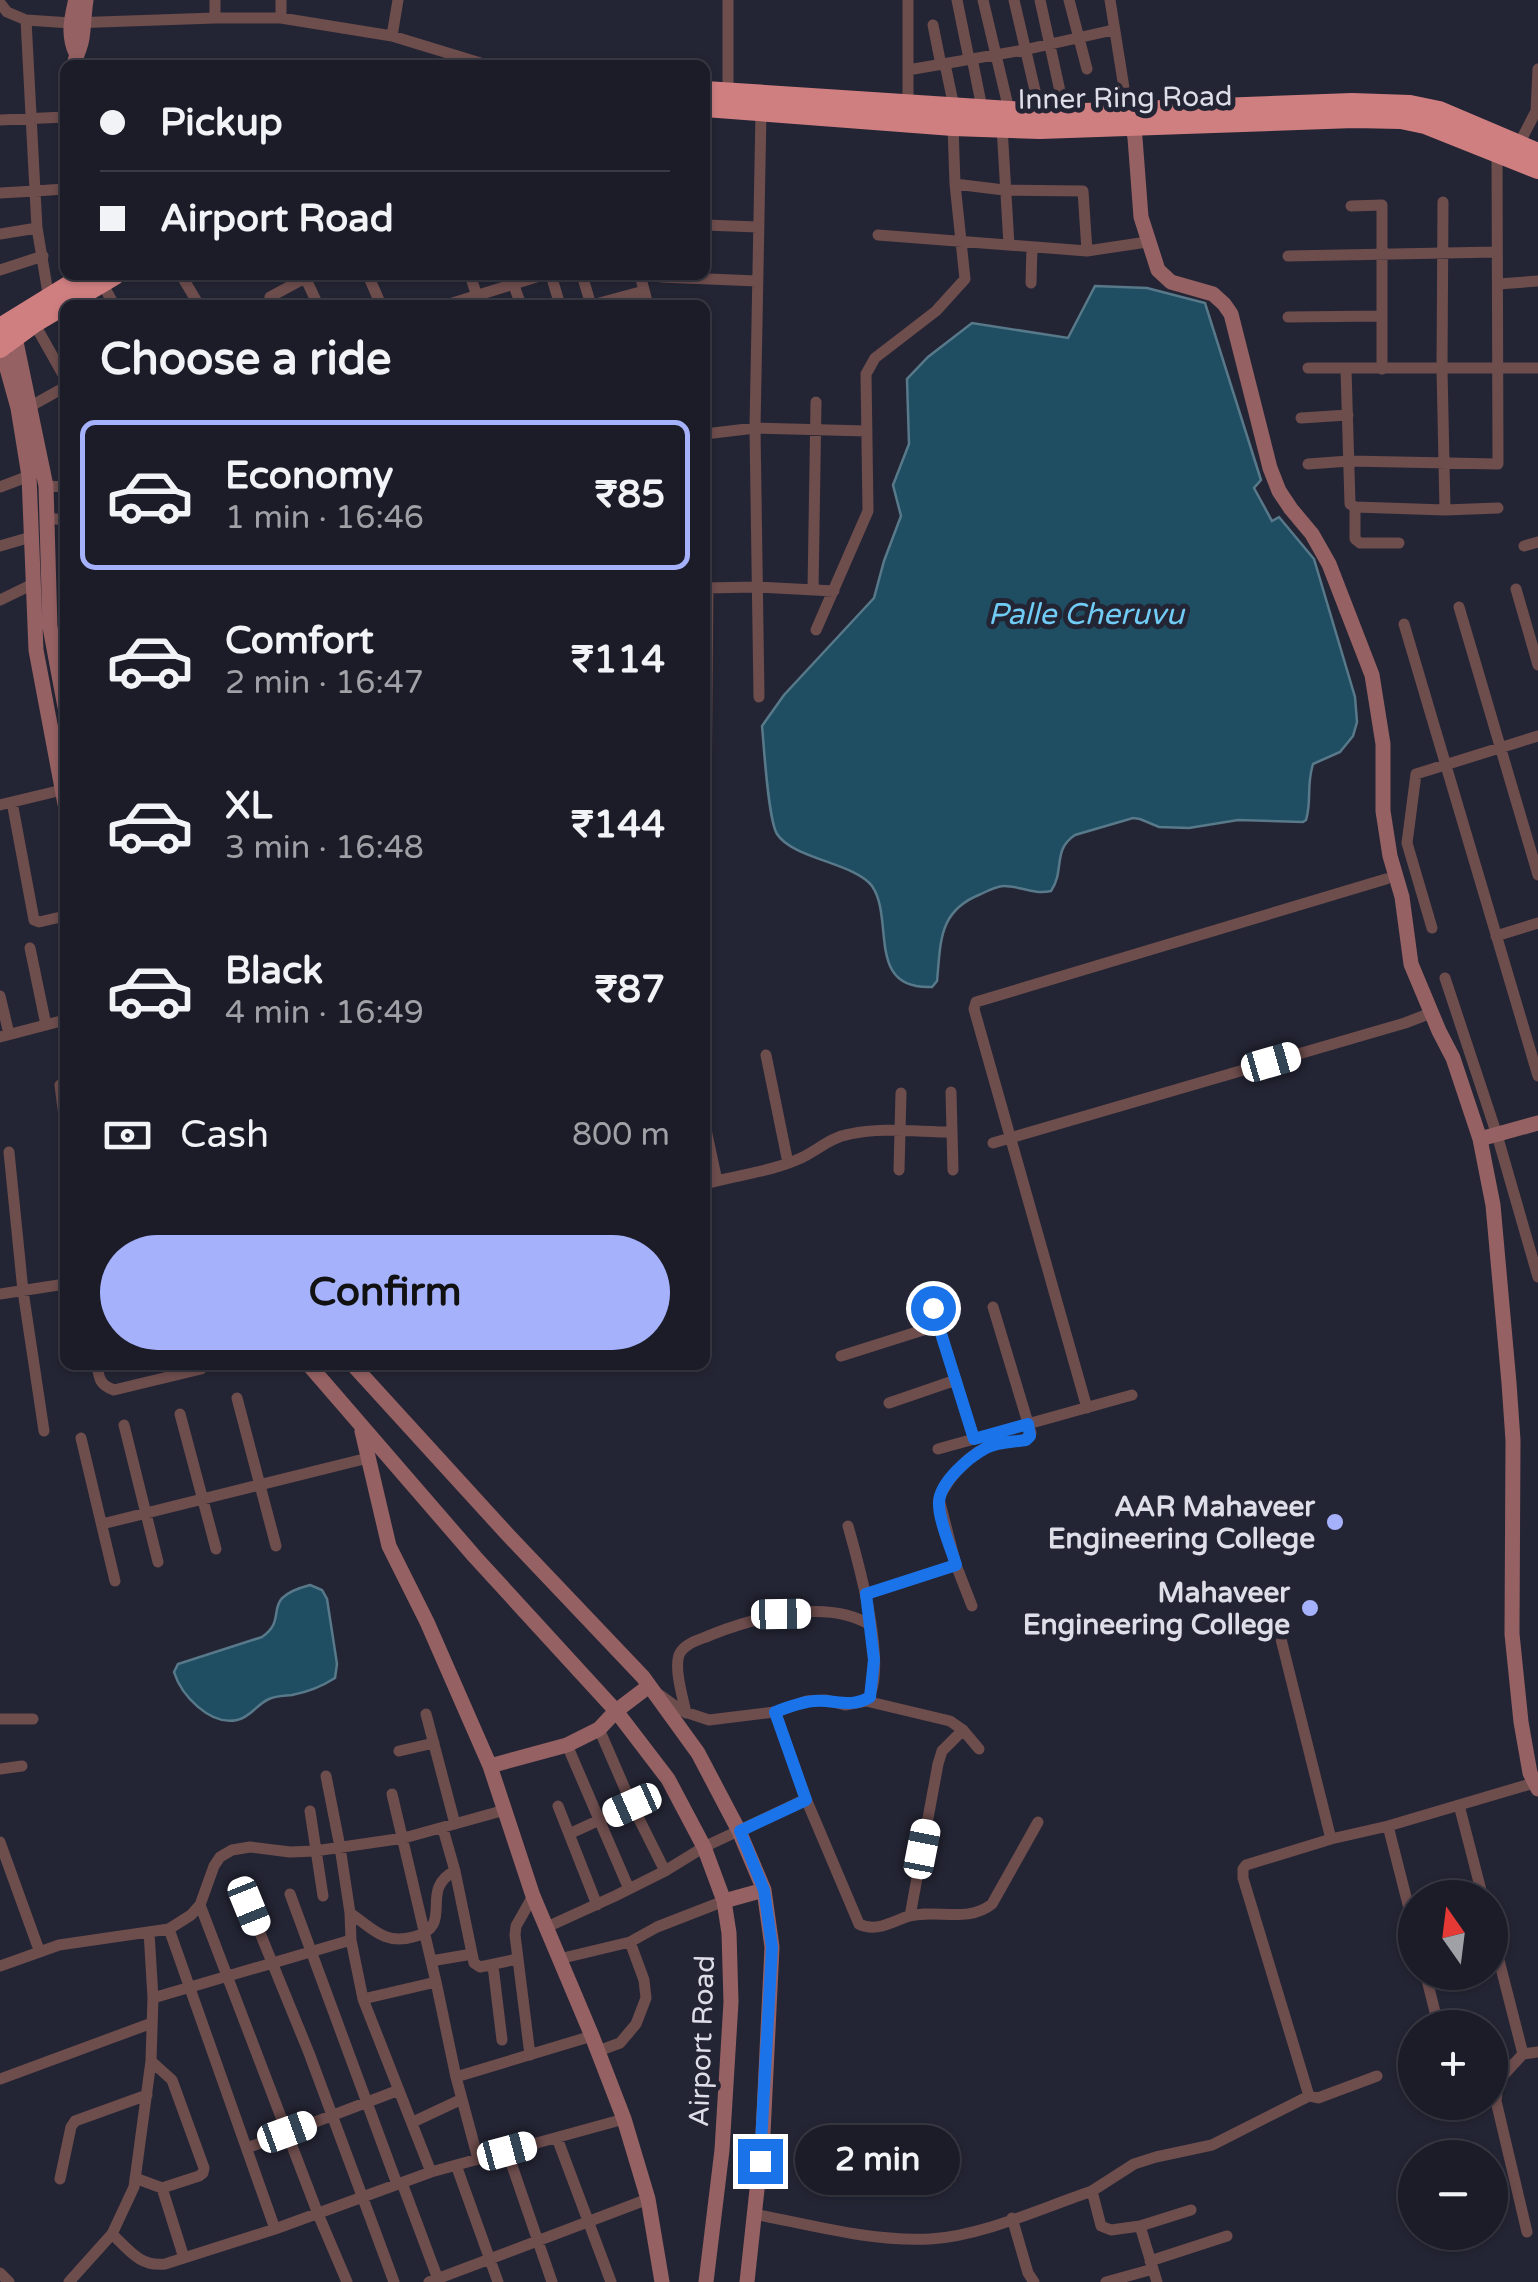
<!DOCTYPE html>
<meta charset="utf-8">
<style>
:root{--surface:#1b1c27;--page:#24252f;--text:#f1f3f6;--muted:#a0a1a7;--line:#393a44;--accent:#a6b1fc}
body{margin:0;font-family:"Varela Round",sans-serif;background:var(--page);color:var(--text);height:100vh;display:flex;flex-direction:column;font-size:38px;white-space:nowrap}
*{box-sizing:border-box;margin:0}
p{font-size:32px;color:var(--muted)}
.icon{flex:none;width:55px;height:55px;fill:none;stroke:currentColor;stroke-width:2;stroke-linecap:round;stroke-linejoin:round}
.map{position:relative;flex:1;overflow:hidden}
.sheet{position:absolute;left:60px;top:300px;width:650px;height:1070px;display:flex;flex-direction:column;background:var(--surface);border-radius:15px;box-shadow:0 2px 8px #0004,0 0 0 2px var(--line)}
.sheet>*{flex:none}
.guide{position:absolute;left:60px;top:60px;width:650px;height:220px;border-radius:15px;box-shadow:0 2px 8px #0004,0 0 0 2px var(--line);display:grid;align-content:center;height:220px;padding:0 40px;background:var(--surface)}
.needle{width:65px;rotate:346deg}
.fabs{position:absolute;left:1398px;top:1880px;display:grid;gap:20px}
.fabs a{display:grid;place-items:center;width:110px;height:110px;border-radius:50%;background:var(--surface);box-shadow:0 2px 8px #0004,0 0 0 2px var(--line);font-size:50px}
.end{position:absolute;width:45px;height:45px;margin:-22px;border:12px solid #1a73e8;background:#fff;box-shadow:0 0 0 5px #fff}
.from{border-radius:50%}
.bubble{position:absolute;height:70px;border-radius:35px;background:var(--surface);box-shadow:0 2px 8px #0004,0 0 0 2px var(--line);font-size:32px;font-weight:700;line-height:70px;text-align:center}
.car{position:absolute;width:30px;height:60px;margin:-30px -15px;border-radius:12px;box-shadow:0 0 8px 2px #0007;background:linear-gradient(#fff 24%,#345 0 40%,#fff 0 76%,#345 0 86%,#fff 0)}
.guide b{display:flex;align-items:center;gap:35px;height:95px;font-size:38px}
.guide b+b{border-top:2px solid var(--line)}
.guide i{width:25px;height:25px;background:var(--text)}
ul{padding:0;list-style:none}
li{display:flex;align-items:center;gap:30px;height:150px;margin:0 20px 15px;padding:0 20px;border:5px solid transparent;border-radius:15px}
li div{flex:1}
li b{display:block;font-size:38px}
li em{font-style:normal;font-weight:700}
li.active{border-color:var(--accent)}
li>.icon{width:90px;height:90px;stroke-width:1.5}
h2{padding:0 40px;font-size:45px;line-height:120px}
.pay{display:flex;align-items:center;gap:25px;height:110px;padding:0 40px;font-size:38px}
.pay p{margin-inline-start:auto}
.cta{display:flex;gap:20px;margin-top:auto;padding:20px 40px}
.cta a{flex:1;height:115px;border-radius:60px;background:var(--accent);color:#111;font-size:40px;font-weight:700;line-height:115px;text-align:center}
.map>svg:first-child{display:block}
.water{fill:#1f4e62;stroke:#58798a;stroke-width:2.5}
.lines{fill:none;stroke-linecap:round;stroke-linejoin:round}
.street{stroke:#6e4d4d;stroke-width:11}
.secondary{stroke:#966163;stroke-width:15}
.highway{stroke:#d07f81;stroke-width:20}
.route{stroke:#1a73e8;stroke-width:12}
.poi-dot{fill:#a6b1fc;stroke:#242534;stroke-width:4}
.labels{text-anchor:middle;stroke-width:10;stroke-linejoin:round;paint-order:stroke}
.street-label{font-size:28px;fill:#dddee8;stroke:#242534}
.poi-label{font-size:28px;font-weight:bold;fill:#dddee8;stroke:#242534;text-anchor:end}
.water-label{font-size:30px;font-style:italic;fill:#70ccf5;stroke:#242534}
</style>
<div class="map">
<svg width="1538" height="2282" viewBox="0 0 1538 2282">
<rect width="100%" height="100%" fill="#242534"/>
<path class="water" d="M 1095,286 L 1147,288 L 1205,303 L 1261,480 L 1254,488 L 1272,521 L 1279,517 L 1314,559 L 1355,697 L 1357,722 L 1353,736 L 1340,752 L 1313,764 C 1306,787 1312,800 1306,820 L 1303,822 L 1238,820 L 1189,828 L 1159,827 L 1140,819 L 1133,818 L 1075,835 C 1052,850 1065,871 1051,891 C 1033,895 1021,886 1004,886 C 997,886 987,891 981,894 C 938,911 941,941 937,981 L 932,987 C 865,990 895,919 872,886 C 855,863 793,859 777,834 C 768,819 764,746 762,726 L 784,695 L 874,598 L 884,561 L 901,516 L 893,485 L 909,444 L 907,379 L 928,357 L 972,323 L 1068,338 Z
M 310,1585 L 322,1590 L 327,1599 L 337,1664 L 335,1678 C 321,1687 308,1692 292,1695 C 284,1696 276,1696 269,1699 C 257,1704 251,1717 237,1720 C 210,1726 181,1695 174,1672 L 178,1664 L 262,1637 C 291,1617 257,1599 310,1585 Z"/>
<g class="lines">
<path class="street" d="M 908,0 L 908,104
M 957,0 L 969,59
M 983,0 L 1009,110
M 1014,0 L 1040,112
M 1040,0 L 1065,114
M 1069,0 L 1087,69
M 1110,0 L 1128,113
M 0,3 L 7,12 L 26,20 L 71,23 L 215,18 L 281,18 L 392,36 L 487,65
M 215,18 L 215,0
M 281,18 L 281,0
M 933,25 L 941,65
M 392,36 L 398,0
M 972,58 L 982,108
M 945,64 L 954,107
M 908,70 L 1024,50 L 1113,30
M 728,93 L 728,0
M 0,120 L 65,117
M 1002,127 L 1009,245
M 1518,146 L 1536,111 L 1538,69
M 0,193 L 35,191 L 26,20
M 1443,202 L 1442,369 L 1445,510 L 1498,508
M 1351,206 L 1382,205 L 1382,369
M 705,225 L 758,227
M 0,234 L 37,228
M 878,235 L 1087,251 L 1083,191 L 1004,190 L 955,184
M 1087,251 L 1147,242
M 1288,256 L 1497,252
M 0,270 L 43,256
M 181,275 L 199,305
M 304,275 L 318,305
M 368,275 L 381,305
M 470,275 L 480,305
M 510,275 L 521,305
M 551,275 L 560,305
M 582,275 L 591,305
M 640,275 L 648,305
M 661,277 L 757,281
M 102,283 L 114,305
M 1031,283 L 1032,247
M 1498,284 L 1538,281
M 270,297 L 305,278
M 49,299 L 37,228 L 35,191 L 65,189
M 446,305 L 543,275
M 592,305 L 644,291
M 1288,317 L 1382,316
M 34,323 L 65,378
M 1308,368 L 1538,368
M 1346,369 L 1350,504 L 1355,507 L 1445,510
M 31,406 L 65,387
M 1301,418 L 1348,415
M 705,434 L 755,428 L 761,112
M 1308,464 L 1349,461 L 1498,464 L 1497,152 L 1501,151
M 46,486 L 65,487
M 0,487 L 29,476
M 1355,507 L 1355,539 L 1360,543 L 1399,543
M 47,518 L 65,520
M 0,546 L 31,537
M 1524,546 L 1538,542
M 705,588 L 757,587 L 834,591
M 1516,589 L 1538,665
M 813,590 L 816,402
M 0,600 L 33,584
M 1459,607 L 1538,875
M 1404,624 L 1538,1076
M 816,630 L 868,511 L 866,374 L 875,358 L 936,311 L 965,279 L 955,184 L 953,126
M 759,697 L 755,428 L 867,431
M 12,802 L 34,920 L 39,922 L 65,916
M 706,803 L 708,587
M 0,805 L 62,790
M 1432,928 L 1407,843 L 1416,774 L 1538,736
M 1496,936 L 1538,923
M 30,948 L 46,1025
M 1445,978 L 1497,1135 L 1538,1277
M 0,996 L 9,1034
M 0,1037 L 65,1020
M 766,1055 L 788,1163
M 60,1085 L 65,1124
M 951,1092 L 953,1170
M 705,1125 L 717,1181 L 705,1184
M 993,1143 L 1405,1023 L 1431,1013
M 9,1152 L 23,1291 L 44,1431
M 899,1170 L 901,1093
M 717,1181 C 745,1174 775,1170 801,1158 C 818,1150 831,1137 850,1134 C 882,1127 919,1132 952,1132
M 0,1294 L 65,1284
M 933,1307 L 974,1439
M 841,1356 L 939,1325
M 97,1365 C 99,1379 100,1385 114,1390 L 201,1369 L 205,1365
M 237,1398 L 276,1546
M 889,1403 L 956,1380
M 1087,1408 L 974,1009 L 976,1002 L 1386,879
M 180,1414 L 216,1549
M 124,1425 L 158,1562
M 81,1438 L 115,1581
M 938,1449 L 1132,1395
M 102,1524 L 368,1458
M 848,1526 C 858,1561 890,1673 866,1701
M 866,1594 L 956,1565
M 972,1606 L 956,1565 L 939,1499 C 947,1479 970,1452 992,1445 C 1002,1442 1015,1442 1025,1440 L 1031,1433 L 993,1307
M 1280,1635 L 1331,1839 L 1388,1826 L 1534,1783
M 660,1695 L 682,1711 L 709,1720 L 775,1712 L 807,1701 L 826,1700 L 845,1705 L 866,1701 L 950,1721 L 963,1730 L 979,1749
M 775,1712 L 806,1799 L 859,1924 C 875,1932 890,1923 906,1917 C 935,1908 967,1924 992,1904 L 1038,1822
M 686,1713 C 683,1698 673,1666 680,1653 C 686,1642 703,1639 713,1634 C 757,1617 827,1598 870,1625
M 426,1714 L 455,1824
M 0,1719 L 33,1719
M 599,1729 L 632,1805 L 665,1871
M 567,1745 L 629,1889
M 399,1751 L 434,1743
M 0,1769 L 22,1766
M 326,1776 L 340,1847 L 350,1913 L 351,1940 L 363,1999 L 431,2172
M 392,1794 L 436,1982 L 456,2077 L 478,2159
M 1459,1805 L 1483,1898
M 558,1806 L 597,1905
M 310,1811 L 323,1896
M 1388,1826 L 1415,1932
M 443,1829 L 455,1871 L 474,1963 L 480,1967 L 517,1959
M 569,1834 L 632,1805
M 1331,1839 L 1246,1865 L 1243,1869 L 1243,1878 L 1309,2096 L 1318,2098 L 1377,2076
M 0,1842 L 39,1950
M 290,1894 L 397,2184
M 200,1905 L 318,2214 L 347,2282
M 249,1906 L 309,2053 L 394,2282
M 350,1913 C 372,1928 384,1945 413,1937 C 457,1926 417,1890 455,1871
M 910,1916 L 938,1764 L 942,1751 L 963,1730
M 1490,1925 L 1523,2054
M 547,1927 L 615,1896 L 665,1871 L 704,1847 L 806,1799
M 169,1929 L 275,2229
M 559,1959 L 630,1942 L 657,1927 L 724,1901
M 431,1961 L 472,1954
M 0,1966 L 59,1945 L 169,1929 L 191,1915 L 200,1905 L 214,1866 L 220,1857 L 232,1850 L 250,1847 L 290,1852 L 315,1851 L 404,1838 L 505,1810
M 493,1966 L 502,2040
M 1425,1972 L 1439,2028
M 153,1998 L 351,1940
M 363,1999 L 436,1982
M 598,2051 L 620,2043 L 636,2024 L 646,1998 L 644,1980 L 630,1942
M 530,2055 L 515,1935 L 516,1926 L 533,1896
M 456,2077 L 592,2036
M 0,2079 L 152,2023
M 413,2122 L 462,2099
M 557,2138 L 611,2282
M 247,2148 L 399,2090
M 507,2151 L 552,2282
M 456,2165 L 498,2282
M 135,2178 L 162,2188 L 199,2176 L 203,2173 L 204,2168 L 172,2080 L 151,2061
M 60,2179 L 71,2127 L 75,2121 L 147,2095
M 402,2183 L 439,2282
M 162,2188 L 184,2258
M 1092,2191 L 1134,2164 L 1156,2157 L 1212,2145 L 1309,2096
M 754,2214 C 811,2225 872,2242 930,2239 C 982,2236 1042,2208 1092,2191 L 1101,2226 L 1111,2230 L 1140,2226 L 1157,2282
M 1012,2218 L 1028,2273 L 1034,2282
M 1140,2226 L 1191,2210
M 1527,2232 L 1496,2101 L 1498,2081 L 1523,2054 L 1538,2052
M 112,2234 C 129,2250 140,2267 165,2264 L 275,2229 L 431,2172 L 624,2119
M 1150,2261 L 1227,2236
M 0,2273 L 9,2282
M 69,2282 L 112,2234 L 134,2187 L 151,2061 L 153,1998 L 149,1932
M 429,2282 L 648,2199
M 1106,2282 L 1153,2269"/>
<path class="secondary" d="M 75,3 C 71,21 68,36 76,53
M 74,65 C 76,55 81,47 82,38 C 84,25 84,13 86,0
M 1131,119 L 1135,138 L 1141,217 L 1158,270 L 1171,282 L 1213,294 L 1224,304 L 1231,314 L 1270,468 L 1279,491 L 1291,509 L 1312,534 L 1329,564 L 1372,675 L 1383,744 L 1383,811 L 1390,856 L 1402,897 L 1411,964 L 1439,1031 L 1453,1058 L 1480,1139 L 1493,1205 L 1509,1383 L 1513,1440 L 1512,1634 L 1521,1722 L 1530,1773 L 1538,1789
M 15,337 L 46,486 L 50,627 L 65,707
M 1,347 L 18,408 L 29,476 L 36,650 L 65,804
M 1480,1139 L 1538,1123
M 309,1365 L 475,1557 L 616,1711 L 668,1779 L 704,1847 L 724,1901 L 729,1933 L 731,2002 L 722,2150 L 706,2282
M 353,1365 L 509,1536 L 643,1677 L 698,1753 L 739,1831 L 764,1890 L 772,1947 L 763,2134 L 747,2282
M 362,1431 L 389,1546 L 427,1622 L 490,1766 L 533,1896 L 592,2036 L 624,2119 L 648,2199 L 662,2282
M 490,1766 L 567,1745 L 599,1729 L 616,1711 L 649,1686
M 724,1901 L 764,1890"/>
<path class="highway" d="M 705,91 L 1057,114 L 1352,103 L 1410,105 L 1439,111 L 1538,153
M 705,107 L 953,126 L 1040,129 L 1354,118 L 1401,119 L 1425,124 L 1538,169
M 0,328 L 86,275
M 0,348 L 34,323 L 115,275"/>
</g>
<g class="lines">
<path class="route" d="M 760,2161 L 772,1947 L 764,1890 L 740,1831 L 806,1800 L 775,1712 C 788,1707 801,1702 814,1701 C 835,1699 850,1709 870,1697 L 874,1660 L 866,1594 L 956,1565 C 951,1548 938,1519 939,1502 C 940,1482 969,1457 986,1448 C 997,1442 1013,1442 1026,1440 L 1030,1436 L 1028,1424 L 974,1439 L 933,1308"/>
</g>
<g class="poi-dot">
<circle cx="1335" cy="1522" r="10"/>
<circle cx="1310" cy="1608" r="10"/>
</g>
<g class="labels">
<g class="street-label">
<text transform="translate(1125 97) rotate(-1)" y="10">Inner Ring Road</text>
<text transform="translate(701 2041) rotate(-88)" y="10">Airport Road</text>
</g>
<g class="poi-label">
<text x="1315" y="1516">AAR Mahaveer<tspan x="1315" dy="32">Engineering College</tspan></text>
<text x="1290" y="1602">Mahaveer<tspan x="1290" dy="32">Engineering College</tspan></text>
</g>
<g class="water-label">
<text x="1086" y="624">Palle Cheruvu</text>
</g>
</g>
</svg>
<div class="fabs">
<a><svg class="needle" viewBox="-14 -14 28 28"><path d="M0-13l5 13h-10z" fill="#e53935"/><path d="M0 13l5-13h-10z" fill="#a0a1a7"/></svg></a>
<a>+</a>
<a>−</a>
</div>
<i class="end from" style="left:933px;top:1308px"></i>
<i class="end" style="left:760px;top:2161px"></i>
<div class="bubble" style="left:795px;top:2125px;width:165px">2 min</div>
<i class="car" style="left:1271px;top:1062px;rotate:74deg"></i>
<i class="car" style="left:781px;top:1614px;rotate:89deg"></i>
<i class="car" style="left:632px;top:1805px;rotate:246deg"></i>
<i class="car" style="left:922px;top:1849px;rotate:11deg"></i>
<i class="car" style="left:249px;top:1906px;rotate:158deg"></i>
<i class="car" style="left:287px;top:2132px;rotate:70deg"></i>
<i class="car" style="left:507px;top:2151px;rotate:75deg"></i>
<div class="guide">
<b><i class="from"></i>Pickup</b>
<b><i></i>Airport Road</b>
</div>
<section class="sheet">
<h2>Choose a ride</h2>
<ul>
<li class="active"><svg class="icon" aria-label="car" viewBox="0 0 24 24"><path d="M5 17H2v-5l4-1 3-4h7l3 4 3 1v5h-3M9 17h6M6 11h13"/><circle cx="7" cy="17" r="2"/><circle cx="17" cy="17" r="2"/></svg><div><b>Economy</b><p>1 min · 16:46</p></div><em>₹85</em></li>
<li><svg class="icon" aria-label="car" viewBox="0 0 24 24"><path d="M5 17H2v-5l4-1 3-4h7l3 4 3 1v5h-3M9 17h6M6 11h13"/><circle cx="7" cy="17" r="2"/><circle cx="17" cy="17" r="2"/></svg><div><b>Comfort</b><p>2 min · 16:47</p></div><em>₹114</em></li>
<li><svg class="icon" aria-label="car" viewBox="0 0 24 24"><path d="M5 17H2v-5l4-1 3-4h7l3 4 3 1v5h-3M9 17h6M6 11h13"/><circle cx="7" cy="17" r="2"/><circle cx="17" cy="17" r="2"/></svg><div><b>XL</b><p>3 min · 16:48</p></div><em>₹144</em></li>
<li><svg class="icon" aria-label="car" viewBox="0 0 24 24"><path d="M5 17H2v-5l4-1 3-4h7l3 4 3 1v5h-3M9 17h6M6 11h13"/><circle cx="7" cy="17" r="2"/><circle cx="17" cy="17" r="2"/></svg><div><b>Black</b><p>4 min · 16:49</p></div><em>₹87</em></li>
</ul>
<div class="pay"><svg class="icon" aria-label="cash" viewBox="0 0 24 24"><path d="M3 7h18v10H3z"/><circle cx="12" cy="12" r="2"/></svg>Cash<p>800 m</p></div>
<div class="cta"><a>Confirm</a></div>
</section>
</div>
